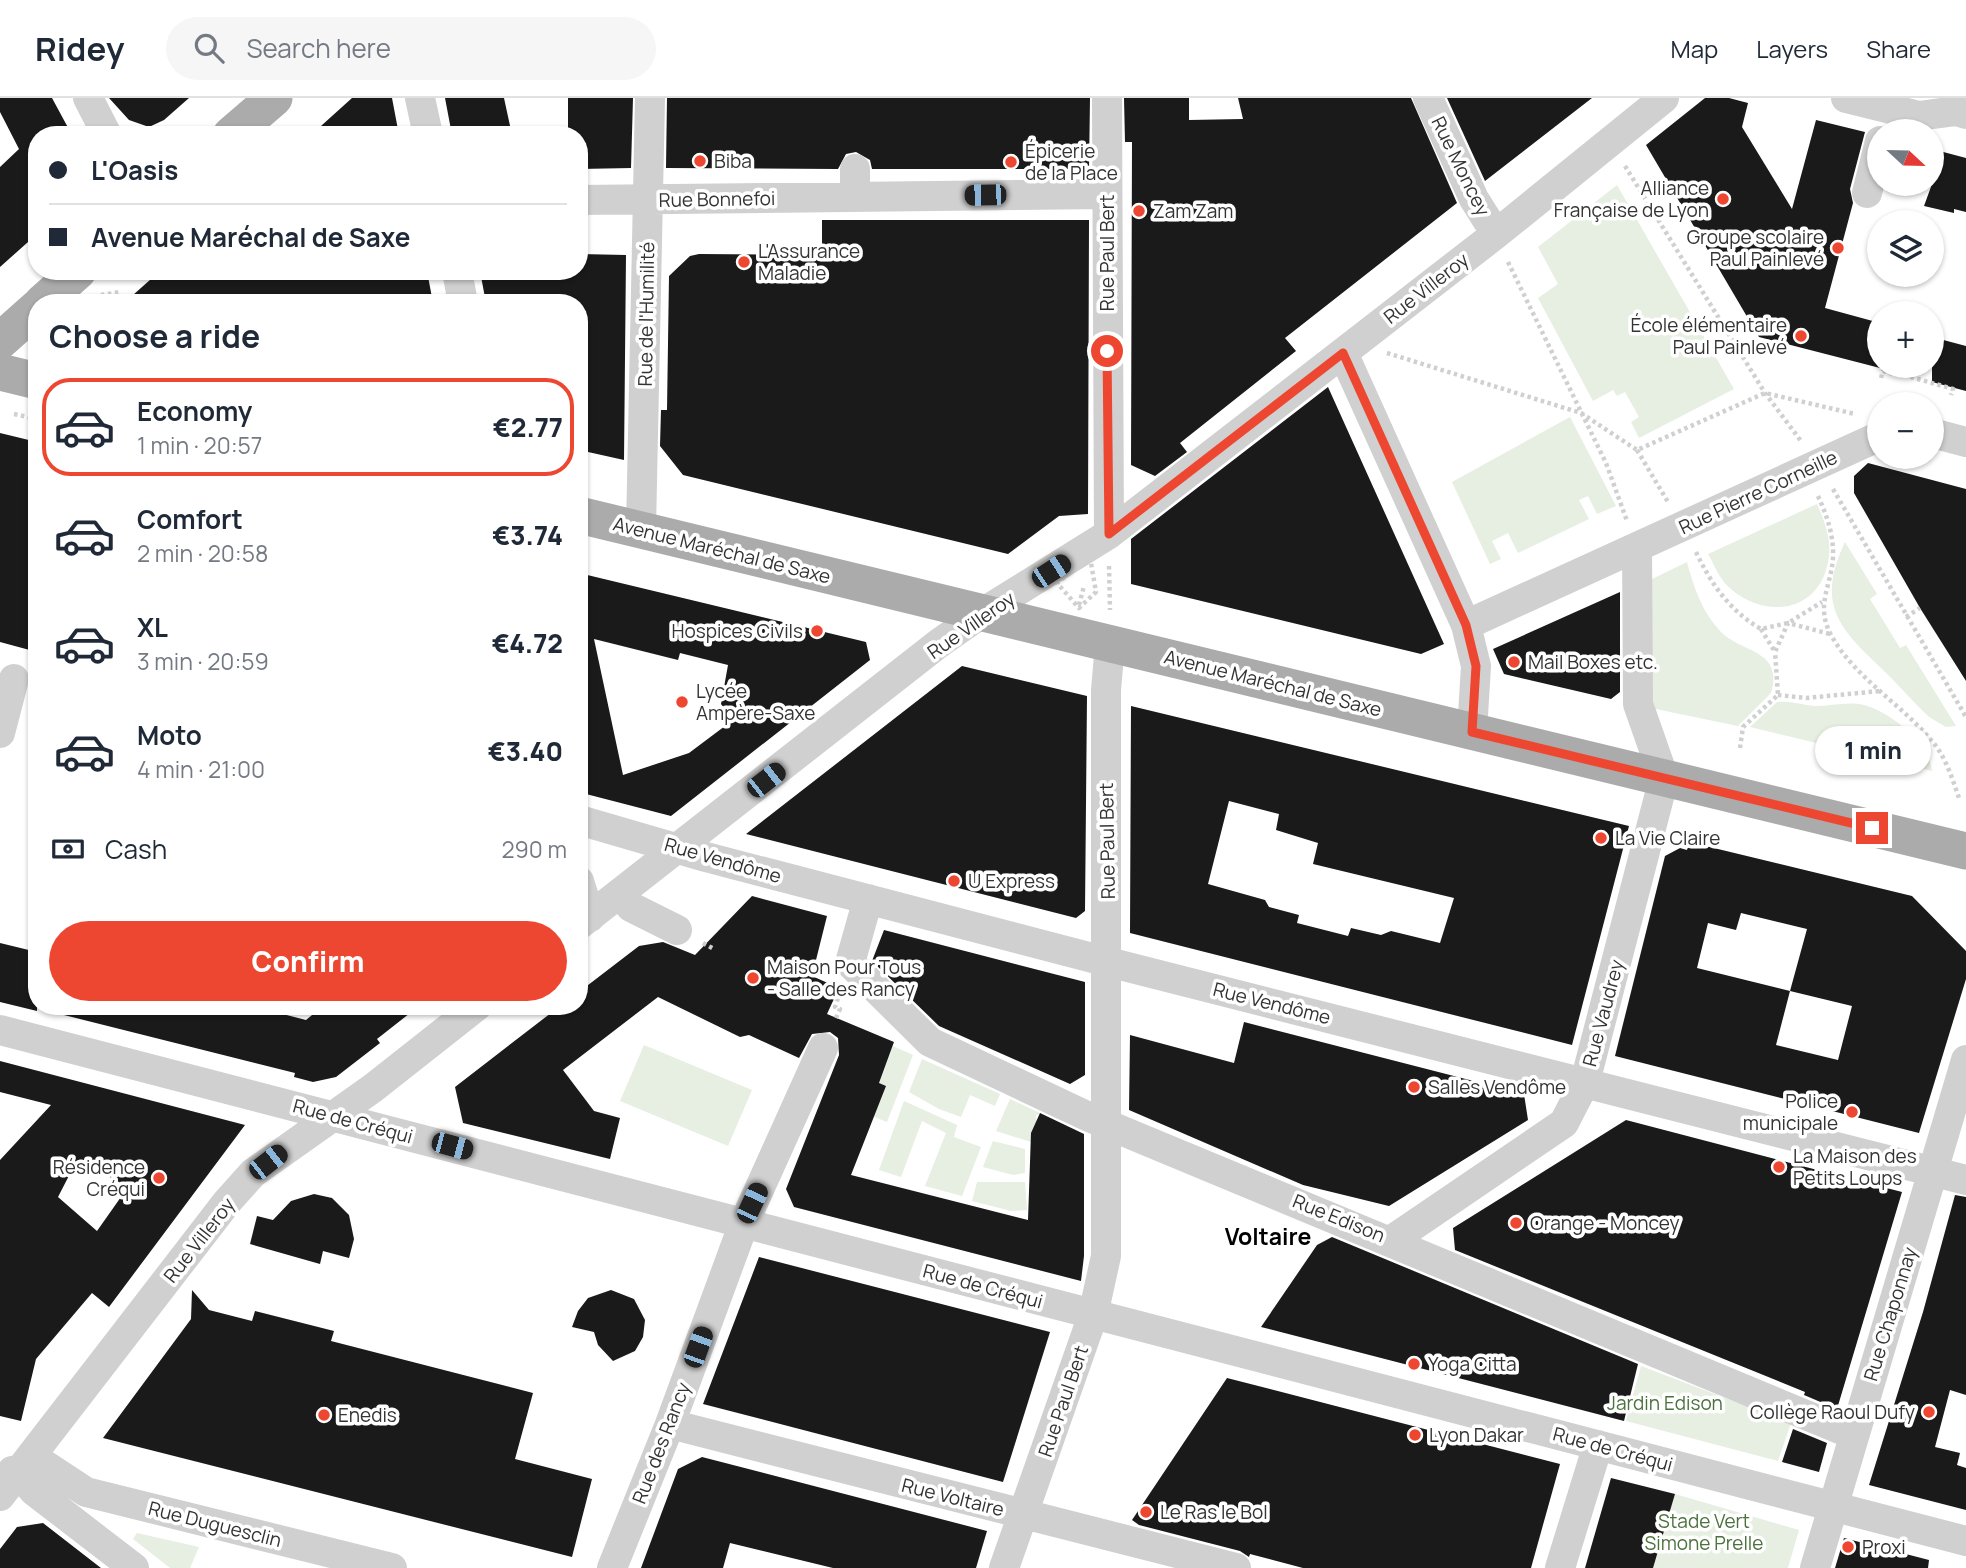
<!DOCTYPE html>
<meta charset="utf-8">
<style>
:root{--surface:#fff;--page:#f6f6f7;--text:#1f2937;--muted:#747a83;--line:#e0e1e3;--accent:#ee4731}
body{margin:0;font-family:Manrope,sans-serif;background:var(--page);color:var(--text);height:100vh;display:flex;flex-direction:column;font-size:26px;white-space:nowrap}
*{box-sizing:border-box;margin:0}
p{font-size:23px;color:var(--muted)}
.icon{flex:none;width:38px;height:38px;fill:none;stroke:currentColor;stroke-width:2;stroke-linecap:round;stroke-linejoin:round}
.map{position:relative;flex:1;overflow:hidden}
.side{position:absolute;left:28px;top:196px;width:560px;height:721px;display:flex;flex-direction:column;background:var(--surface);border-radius:28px;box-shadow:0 2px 5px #0004}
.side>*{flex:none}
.hud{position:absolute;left:28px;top:28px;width:560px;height:154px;border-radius:28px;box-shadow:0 2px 5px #0004;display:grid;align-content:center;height:154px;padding:0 21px;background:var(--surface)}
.needle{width:46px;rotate:112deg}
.tools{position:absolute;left:1867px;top:21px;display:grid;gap:14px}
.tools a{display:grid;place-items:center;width:77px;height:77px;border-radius:50%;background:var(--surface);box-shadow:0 2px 5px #0004;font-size:35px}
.end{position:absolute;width:32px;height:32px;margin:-16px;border:9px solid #ee4731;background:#fff;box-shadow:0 0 0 4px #fff}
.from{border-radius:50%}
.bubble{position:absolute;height:49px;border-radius:24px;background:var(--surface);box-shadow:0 2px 5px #0004;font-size:23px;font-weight:800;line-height:49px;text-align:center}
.car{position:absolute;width:21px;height:42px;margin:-21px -10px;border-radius:9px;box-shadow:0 0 5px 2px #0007;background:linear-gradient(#222 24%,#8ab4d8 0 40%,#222 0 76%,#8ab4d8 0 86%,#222 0)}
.hud b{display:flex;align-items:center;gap:24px;height:66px;font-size:26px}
.hud b+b{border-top:2px solid var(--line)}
.hud i{width:18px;height:18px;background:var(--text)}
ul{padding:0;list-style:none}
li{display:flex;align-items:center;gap:21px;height:98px;margin:0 14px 10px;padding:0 7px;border:4px solid transparent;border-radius:28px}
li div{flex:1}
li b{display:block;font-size:26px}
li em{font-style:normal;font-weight:800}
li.current{border-color:var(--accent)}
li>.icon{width:63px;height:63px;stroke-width:1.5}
h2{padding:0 21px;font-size:32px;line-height:84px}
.pay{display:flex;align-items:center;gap:18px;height:77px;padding:0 21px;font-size:26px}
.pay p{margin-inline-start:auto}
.cta{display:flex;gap:14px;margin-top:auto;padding:14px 21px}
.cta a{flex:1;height:80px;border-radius:42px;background:var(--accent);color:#fff;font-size:28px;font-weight:800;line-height:80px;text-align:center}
header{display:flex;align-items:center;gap:42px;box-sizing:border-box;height:98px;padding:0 35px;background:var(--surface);border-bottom:2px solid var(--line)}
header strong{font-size:33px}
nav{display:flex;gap:38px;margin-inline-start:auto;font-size:24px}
.search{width:490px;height:63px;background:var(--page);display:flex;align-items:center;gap:18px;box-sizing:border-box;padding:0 24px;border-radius:38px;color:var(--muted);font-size:26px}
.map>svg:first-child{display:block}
.green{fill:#e6efe1}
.building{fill:#1a1a1a;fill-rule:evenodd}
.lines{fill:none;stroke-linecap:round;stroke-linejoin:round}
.path{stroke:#d0d0d0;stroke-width:4.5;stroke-dasharray:3.5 3.5;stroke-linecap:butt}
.minor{stroke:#d0d0d0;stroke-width:30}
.major{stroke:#ababab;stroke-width:37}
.route{stroke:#ee4731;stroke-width:9}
.poi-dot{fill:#ee4731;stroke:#fff;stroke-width:2.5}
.labels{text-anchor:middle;stroke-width:7;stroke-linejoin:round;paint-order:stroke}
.poi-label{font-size:19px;fill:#333;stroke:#fff;text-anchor:start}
.street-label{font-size:19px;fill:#333;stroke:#fff}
.park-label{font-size:19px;fill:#4b723d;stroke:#fff}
.quarter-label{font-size:23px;font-weight:bold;fill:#000;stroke:#fff}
</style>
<header>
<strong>Ridey</strong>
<div class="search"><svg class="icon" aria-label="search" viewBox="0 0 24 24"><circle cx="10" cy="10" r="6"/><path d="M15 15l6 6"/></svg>Search here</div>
<nav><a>Map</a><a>Layers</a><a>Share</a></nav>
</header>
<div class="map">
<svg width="1966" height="1470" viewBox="0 0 1966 1470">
<rect width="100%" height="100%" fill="#fff"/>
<path class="green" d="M 1617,87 L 1734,291 L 1639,340 L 1631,324 L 1639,319 L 1625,294 L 1617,298 L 1613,292 L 1593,303 L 1538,200 L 1558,186 L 1538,149 Z
M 1570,319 L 1616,408 L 1597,416 L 1588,398 L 1579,402 L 1589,421 L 1518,455 L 1508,435 L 1492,443 L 1501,461 L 1490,466 L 1452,384 Z
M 1817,406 C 1824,422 1831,439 1829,458 C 1823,512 1770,523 1732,492 C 1720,483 1715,468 1708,456 Z
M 1845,444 L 1877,496 L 1870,501 L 1900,550 L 1906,547 L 1956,628 L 1946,629 L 1929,619 C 1912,603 1897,585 1880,569 C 1836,528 1817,504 1845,444 Z
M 1687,464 C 1694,490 1702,514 1721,534 C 1741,555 1784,551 1771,595 L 1738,628 L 1651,610 L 1648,483 Z
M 1777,604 C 1790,603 1803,607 1815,608 C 1832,608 1848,603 1864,607 C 1890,614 1930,645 1932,673 L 1750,629 Z
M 644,947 L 752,992 L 728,1048 L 620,1003 Z
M 893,948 L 913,957 L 887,1024 L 867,1016 L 876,1012 L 885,988 L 879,986 Z
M 922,961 L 1000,996 L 995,1008 L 970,997 L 961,1019 L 939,1011 L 909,994 Z
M 1010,1001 L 1042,1016 L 1036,1017 L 1037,1031 L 1032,1033 L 1031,1044 L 996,1033 Z
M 904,1003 L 957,1027 L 954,1039 L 981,1049 L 962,1098 L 925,1088 L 946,1035 L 922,1023 L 901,1079 L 879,1072 Z
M 993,1043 L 1025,1051 L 1025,1075 L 1013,1077 L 983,1069 Z
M 977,1084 L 1025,1084 L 1027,1112 L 1011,1113 L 972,1103 Z
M 1641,1268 L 1791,1325 L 1778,1363 L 1626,1323 Z
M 1675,1396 L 1799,1432 L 1788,1470 L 1653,1470 Z
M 137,1435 L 199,1449 L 190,1470 L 170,1470 L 133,1441 Z"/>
<path class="building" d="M 0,0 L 52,0 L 72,37 L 37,37 L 37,136 L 0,169 L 0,69 L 19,51 L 0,14 Z
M 109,0 L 189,0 L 164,22 L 149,29 L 129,22 Z
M 352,0 L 392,0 L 399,37 L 311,37 Z
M 445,0 L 504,0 L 512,37 L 452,37 Z
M 568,0 L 633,0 L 631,70 L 579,71 L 579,37 L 568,37 Z
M 667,0 L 1090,0 L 1089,71 L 872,71 L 870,62 L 856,54 L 846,56 L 838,71 L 666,70 Z
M 1124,0 L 1189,0 L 1189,22 L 1243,21 L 1238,0 L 1411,0 L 1457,105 L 1285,240 L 1296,253 L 1180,345 L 1187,354 L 1155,378 L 1131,367 L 1132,44 L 1125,44 Z
M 1447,0 L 1592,0 L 1485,83 Z
M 1705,0 L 1729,0 L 1748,5 L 1742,29 L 1792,111 L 1816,22 L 1865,34 L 1850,91 L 1853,105 L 1825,210 L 1880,225 L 1880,270 L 1759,239 L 1646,47 Z
M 1932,51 L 1966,60 L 1966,114 L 1954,111 L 1954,115 L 1924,108 L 1932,86 Z
M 822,122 L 1089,122 L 1088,416 L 1059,418 L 1008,456 L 683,377 L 660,348 L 661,312 L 667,312 L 669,178 L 690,158 L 699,156 L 822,157 Z
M 579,156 L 626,157 L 624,362 L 579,352 L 579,205 L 486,205 L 480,173 L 579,173 Z
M 160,173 L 427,173 L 433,205 L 124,205 Z
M 1932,239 L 1966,248 L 1966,293 L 1932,284 Z
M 1328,289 L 1444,546 L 1421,556 L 1131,486 L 1131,441 Z
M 0,335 L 37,344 L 37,554 L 0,544 Z
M 1868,365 L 1966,391 L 1966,583 L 1920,510 L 1854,395 L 1854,378 Z
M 579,475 L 866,544 L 870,562 L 671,718 L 586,696 L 579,662 ZM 594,541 L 678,562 L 680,555 L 728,567 L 721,606 L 733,622 L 689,655 L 623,677 Z
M 1620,494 L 1620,594 L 1611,601 L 1504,576 L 1493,551 Z
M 962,568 L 1087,598 L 1085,813 L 1076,820 L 746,736 Z
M 1131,608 L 1629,728 L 1572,947 L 1130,835 ZM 1229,703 L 1279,716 L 1276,732 L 1318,745 L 1313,766 L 1454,800 L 1440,845 L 1391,833 L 1381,837 L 1351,830 L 1348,838 L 1297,825 L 1299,817 L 1269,809 L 1265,802 L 1208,786 Z
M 1689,744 L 1912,798 L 1966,853 L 1966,881 L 1919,1035 L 1615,958 L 1665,758 L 1680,750 L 1687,752 ZM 1741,815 L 1807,831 L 1790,893 L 1697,870 L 1708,825 L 1736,832 ZM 1790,893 L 1852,908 L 1838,962 L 1776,947 Z
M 752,798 L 827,818 L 812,878 L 839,890 L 827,916 L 894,944 L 879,985 L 886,988 L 851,1077 L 1028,1122 L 1031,1035 L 1040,1015 L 1084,1036 L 1084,1158 L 1081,1183 L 794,1109 L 786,1091 L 839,957 L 838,940 L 830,934 L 812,936 L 799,960 L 749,937 L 740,939 L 658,899 L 563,972 L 594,1013 L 620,1020 L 610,1061 L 463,1025 L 455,989 L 560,908 L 579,908 L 579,894 L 639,848 L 663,844 L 695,857 Z
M 884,832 L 1085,884 L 1085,977 L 1070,986 L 939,928 L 872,863 Z
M 0,845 L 37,854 L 37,913 L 0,904 Z
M 65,908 L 273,908 L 271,913 L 306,922 L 323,908 L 419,908 L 377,941 L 380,945 L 336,979 L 313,984 L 294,979 L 295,975 L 64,917 Z
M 1244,924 L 1524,996 L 1528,1022 L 1389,1108 L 1303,1087 L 1129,1012 L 1130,937 L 1234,965 Z
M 0,963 L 245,1027 L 109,1209 L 92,1195 L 36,1261 L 21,1323 L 0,1318 L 0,1062 L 51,1007 L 0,994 ZM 75,1066 L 97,1072 L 128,1089 L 97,1133 L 58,1099 Z
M 1626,1022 L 1902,1094 L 1837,1311 L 1804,1297 L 1805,1294 L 1455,1152 L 1453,1130 Z
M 314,1096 L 332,1100 L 349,1117 L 354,1141 L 349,1160 L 323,1153 L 320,1166 L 250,1146 L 257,1118 L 273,1122 L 291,1103 Z
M 1955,1097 L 1966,1099 L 1966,1297 L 1950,1292 L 1935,1349 L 1960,1355 L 1957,1367 L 1966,1370 L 1966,1412 L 1869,1387 L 1923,1214 Z
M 1332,1139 L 1638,1266 L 1624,1323 L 1261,1229 L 1317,1147 Z
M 759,1159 L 1050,1234 L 1003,1384 L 703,1306 Z
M 192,1192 L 209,1212 L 252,1223 L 255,1213 L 334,1233 L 331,1243 L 533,1295 L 515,1361 L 592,1381 L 572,1459 L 103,1340 L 191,1221 Z
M 611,1192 L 634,1201 L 645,1222 L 643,1239 L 635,1253 L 613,1263 L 598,1247 L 594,1234 L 572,1229 L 578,1213 L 588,1200 Z
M 1227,1280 L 1560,1366 L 1531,1470 L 1303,1470 L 1250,1456 L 1249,1459 L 1240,1453 L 1139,1427 L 1132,1422 Z
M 1793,1331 L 1827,1345 L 1819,1374 L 1782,1364 Z
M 702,1359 L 987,1433 L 976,1470 L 833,1470 L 730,1445 L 723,1470 L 641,1470 L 678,1371 Z
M 1611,1380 L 1675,1396 L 1653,1470 L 1585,1470 Z
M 43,1425 L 101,1470 L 0,1470 L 0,1451 L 17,1429 Z
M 1844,1440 L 1929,1462 L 1928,1470 L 1835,1470 Z"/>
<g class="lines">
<path class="path" d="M 1625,68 L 1765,295 L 1801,343
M 1508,164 L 1606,365 L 1627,423
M 101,197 L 120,194
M 1387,255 L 1581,315 L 1637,352 L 1765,295 L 1855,316
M 1897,275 L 1953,291 L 1951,297
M 1881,280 L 1883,273 L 1897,277
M 14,316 L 37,321
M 1637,352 L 1668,404
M 1833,391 L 1966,619
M 1818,398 C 1827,418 1834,437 1833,460 C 1831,489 1815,507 1831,537 C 1855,580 1900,605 1931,642 C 1945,657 1952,680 1959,700
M 1696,454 C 1711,486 1730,513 1761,531 L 1788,525 L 1822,504
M 1090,459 L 1096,494 L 1079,510 L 1057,485 Z
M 1109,468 L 1110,512
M 1079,507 L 1084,488
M 1906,519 L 1920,510
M 1761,531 L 1775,554 L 1788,525 L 1830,536
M 1778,597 L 1806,600 L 1880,593
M 1740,650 L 1743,629 L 1778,597 L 1775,554
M 703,845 L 714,851
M 836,920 L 840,911 L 835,909 L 840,894"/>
<path class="minor" d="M 88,0 L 107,37
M 420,0 L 428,37
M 1107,0 L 1109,436
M 1428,0 L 1474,101 L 1496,136
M 1846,0 L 1919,18 L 1956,13 L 1966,16
M 855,71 L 855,99
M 1867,95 L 1880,43
M 579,102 L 1107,96
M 457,173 L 463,205
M 1343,255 L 1466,527 L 1476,568 L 1472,634
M 1932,335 L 1966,344
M 641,432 L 650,0
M 1466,527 L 1880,338
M 0,635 L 14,581
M 579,722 L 706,759 L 1108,864 L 1966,1082
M 579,783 L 590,819
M 620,796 L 631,809 L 677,832
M 868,801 L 850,865 L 930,944 L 1089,1019 L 1854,1337
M 579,827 L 938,546 L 982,515 L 1109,436 L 1496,136 L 1664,0
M 0,932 L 1966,1443
M 1392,1142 L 1564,1025 L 1585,984 L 1664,680 L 1638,606 L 1637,450
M 670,1326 L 1236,1470
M 12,1373 L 45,1367 L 86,1394 L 392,1470
M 18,1374 L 34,1393 L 134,1470
M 0,1398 L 227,1104 L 253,1075 L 373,990 L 477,908
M 612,1470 L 670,1326 L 744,1125 L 823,950
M 1004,1470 L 1093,1217 L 1106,1158 L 1106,592 L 1110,546
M 1560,1470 L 1598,1347
M 1815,1470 L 1966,962"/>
<path class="major" d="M 231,37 L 274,0
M 42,205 L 78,173
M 0,243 L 37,210
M 0,274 L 37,283
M 579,417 L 1966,753"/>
</g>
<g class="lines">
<path class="route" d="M 1107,253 L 1109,436 L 1343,255 L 1466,527 L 1476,568 L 1472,634 L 1872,730"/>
</g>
<g class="poi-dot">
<circle cx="700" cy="63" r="7"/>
<circle cx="1011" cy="64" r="7"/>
<circle cx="1723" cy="101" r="7"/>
<circle cx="1139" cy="113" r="7"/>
<circle cx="1838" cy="150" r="7"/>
<circle cx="744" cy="164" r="7"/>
<circle cx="1801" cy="238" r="7"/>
<circle cx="817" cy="533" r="7"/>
<circle cx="1514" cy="564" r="7"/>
<circle cx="682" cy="604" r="7"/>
<circle cx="1601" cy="740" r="7"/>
<circle cx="954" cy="783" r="7"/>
<circle cx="753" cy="880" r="7"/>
<circle cx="1414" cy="989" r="7"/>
<circle cx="1852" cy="1014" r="7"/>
<circle cx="1779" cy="1069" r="7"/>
<circle cx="159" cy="1080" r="7"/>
<circle cx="1516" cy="1125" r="7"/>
<circle cx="1414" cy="1266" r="7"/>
<circle cx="1929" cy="1314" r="7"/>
<circle cx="324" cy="1317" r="7"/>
<circle cx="1415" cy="1337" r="7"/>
<circle cx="1146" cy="1414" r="7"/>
<circle cx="1848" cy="1449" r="7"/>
</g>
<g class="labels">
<g class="poi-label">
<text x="1025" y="60">Épicerie<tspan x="1025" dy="22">de la Place</tspan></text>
<text x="714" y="70">Biba</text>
<text x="1709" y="97" text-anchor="end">Alliance<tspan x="1709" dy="22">Française de Lyon</tspan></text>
<text x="1153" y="120">Zam Zam</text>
<text x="1824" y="146" text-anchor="end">Groupe scolaire<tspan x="1824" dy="22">Paul Painlevé</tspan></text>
<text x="758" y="160">L'Assurance<tspan x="758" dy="22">Maladie</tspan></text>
<text x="1787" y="234" text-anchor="end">École élémentaire<tspan x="1787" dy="22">Paul Painlevé</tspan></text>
<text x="803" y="540" text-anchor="end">Hospices Civils</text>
<text x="1528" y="571">Mail Boxes etc.</text>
<text x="696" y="600">Lycée<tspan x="696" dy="22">Ampère-Saxe</tspan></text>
<text x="1615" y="747">La Vie Claire</text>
<text x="968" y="790">U Express</text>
<text x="767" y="876">Maison Pour Tous<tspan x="767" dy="22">- Salle des Rancy</tspan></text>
<text x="1428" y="996">Salles Vendôme</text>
<text x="1838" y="1010" text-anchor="end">Police<tspan x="1838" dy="22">municipale</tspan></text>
<text x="1793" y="1065">La Maison des<tspan x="1793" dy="22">Petits Loups</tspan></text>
<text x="145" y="1076" text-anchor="end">Résidence<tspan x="145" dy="22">Créqui</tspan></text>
<text x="1530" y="1132">Orange - Moncey</text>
<text x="1428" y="1273">Yoga Citta</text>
<text x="1915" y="1321" text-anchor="end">Collège Raoul Dufy</text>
<text x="338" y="1324">Enedis</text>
<text x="1429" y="1344">Lyon Dakar</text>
<text x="1160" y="1421">Le Ras le Bol</text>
<text x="1862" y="1456">Proxi</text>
</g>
<g class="street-label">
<text transform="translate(1461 68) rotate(64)" y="7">Rue Moncey</text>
<text transform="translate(717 101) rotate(-1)" y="7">Rue Bonnefoi</text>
<text transform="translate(1107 155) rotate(-90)" y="7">Rue Paul Bert</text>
<text transform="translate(1426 190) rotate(-38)" y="7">Rue Villeroy</text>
<text transform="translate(646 216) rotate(-89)" y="7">Rue de l'Humilité</text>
<text transform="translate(1758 394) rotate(-25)" y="7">Rue Pierre Corneille</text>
<text transform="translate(722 452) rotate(14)" y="7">Avenue Maréchal de Saxe</text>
<text transform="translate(971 527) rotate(-35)" y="7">Rue Villeroy</text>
<text transform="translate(1273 585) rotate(14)" y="7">Avenue Maréchal de Saxe</text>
<text transform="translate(1107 743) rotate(-91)" y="7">Rue Paul Bert</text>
<text transform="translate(723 762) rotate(16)" y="7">Rue Vendôme</text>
<text transform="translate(1272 905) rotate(14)" y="7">Rue Vendôme</text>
<text transform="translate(1603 915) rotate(-75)" y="7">Rue Vaudrey</text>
<text transform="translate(353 1023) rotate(15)" y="7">Rue de Créqui</text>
<text transform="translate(1339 1120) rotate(22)" y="7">Rue Edison</text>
<text transform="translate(199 1142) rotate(-52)" y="7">Rue Villeroy</text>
<text transform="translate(983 1188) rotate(15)" y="7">Rue de Créqui</text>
<text transform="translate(1890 1216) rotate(-73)" y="7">Rue Chaponnay</text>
<text transform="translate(1063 1303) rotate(-71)" y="7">Rue Paul Bert</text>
<text transform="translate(661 1345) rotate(-69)" y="7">Rue des Rancy</text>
<text transform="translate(1613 1351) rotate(15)" y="7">Rue de Créqui</text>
<text transform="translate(953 1399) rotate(14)" y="7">Rue Voltaire</text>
<text transform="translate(215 1426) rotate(14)" y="7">Rue Duguesclin</text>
</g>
<g class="park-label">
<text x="1665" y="1312">Jardin Edison</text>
<text x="1704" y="1430">Stade Vert<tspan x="1704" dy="22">Simone Prelle</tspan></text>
</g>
<g class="quarter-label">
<text x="1268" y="1147">Voltaire</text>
</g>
</g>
</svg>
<div class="tools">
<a><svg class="needle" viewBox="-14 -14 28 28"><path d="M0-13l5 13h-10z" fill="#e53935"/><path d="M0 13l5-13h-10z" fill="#747a83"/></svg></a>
<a><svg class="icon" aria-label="layers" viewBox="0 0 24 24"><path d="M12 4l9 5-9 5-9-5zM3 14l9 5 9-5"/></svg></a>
<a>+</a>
<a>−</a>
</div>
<i class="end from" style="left:1107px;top:253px"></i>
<i class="end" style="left:1872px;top:730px"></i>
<div class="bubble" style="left:1815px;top:628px;width:116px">1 min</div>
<i class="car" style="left:985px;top:97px;rotate:269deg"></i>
<i class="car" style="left:1051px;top:473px;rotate:57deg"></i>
<i class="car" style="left:766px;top:682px;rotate:52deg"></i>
<i class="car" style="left:452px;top:1048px;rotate:105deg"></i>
<i class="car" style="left:268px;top:1064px;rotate:52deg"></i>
<i class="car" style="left:752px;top:1105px;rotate:25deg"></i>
<i class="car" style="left:698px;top:1249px;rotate:20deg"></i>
<div class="hud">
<b><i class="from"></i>L'Oasis</b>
<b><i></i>Avenue Maréchal de Saxe</b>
</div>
<section class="side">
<h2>Choose a ride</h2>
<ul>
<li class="current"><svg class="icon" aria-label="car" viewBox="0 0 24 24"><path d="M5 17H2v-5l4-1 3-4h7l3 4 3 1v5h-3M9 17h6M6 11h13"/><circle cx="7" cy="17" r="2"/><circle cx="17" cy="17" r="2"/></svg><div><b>Economy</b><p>1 min · 20:57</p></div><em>€2.77</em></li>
<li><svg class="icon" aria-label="car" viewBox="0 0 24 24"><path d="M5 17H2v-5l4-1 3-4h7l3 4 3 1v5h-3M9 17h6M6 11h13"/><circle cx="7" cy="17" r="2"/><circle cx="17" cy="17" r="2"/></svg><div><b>Comfort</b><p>2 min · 20:58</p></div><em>€3.74</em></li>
<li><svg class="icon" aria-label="car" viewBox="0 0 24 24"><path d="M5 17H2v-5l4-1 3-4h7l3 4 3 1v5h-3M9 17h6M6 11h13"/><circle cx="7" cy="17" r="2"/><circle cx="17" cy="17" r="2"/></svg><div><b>XL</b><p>3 min · 20:59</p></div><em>€4.72</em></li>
<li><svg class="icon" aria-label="car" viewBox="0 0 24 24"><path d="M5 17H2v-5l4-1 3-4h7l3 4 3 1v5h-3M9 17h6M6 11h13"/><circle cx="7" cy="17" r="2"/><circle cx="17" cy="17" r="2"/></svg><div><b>Moto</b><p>4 min · 21:00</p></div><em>€3.40</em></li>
</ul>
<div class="pay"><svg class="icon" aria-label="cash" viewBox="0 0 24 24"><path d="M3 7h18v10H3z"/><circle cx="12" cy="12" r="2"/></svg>Cash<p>290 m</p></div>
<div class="cta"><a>Confirm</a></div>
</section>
</div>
